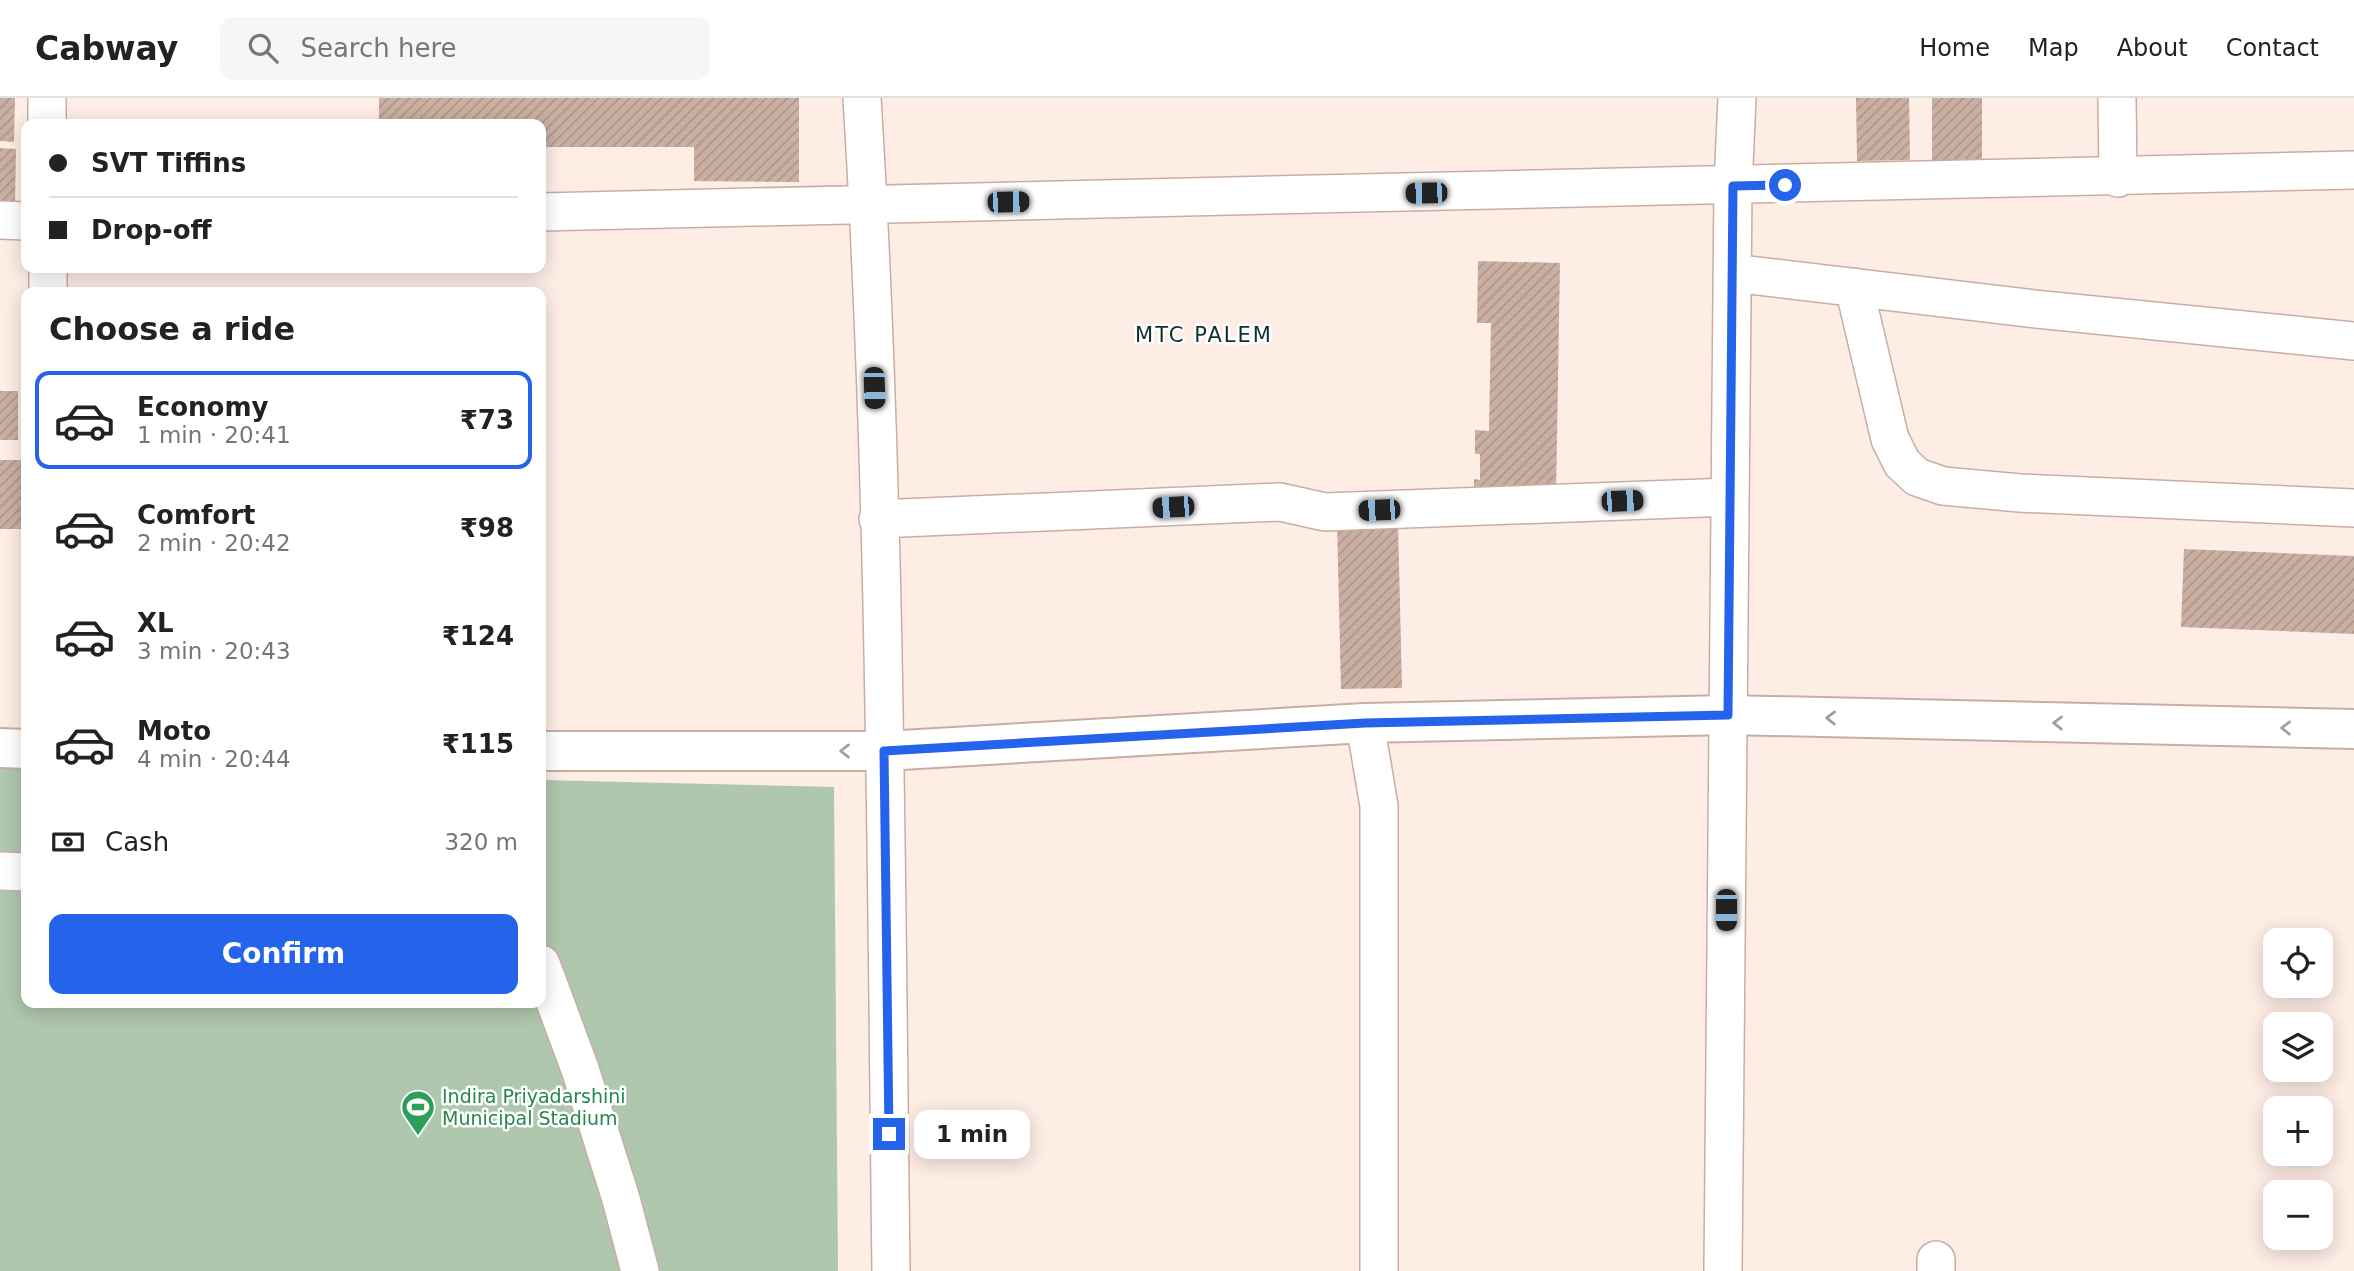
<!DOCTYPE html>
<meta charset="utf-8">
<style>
:root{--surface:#fff;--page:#f6f6f6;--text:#222;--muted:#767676;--line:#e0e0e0;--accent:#2563eb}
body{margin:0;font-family:"DejaVu Sans",sans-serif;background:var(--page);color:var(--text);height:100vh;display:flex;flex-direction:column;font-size:26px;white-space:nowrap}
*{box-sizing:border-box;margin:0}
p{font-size:23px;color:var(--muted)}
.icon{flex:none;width:38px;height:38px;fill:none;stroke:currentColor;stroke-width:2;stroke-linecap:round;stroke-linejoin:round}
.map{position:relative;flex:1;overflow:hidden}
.sheet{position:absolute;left:21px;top:189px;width:525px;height:721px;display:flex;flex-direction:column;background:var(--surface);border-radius:14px;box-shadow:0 4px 18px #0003}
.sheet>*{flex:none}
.banner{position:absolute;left:21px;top:21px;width:525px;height:154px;border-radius:14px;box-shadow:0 4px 18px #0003;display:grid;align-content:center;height:154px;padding:0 28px;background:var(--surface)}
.fabs{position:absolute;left:2263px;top:830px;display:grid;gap:14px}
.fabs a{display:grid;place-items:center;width:70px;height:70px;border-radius:14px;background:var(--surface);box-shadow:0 4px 18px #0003;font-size:35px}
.end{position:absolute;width:32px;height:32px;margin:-16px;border:9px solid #2563eb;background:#fff;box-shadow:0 0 0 4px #fff}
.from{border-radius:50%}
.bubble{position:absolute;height:49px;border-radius:14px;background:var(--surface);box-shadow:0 4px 18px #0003;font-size:23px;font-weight:800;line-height:49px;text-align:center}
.car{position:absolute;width:21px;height:42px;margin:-21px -10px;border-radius:9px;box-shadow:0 0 5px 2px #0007;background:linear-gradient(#222 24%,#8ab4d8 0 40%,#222 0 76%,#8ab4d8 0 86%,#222 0)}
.banner b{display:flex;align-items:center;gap:24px;height:66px;font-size:26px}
.banner b+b{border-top:2px solid var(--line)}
.banner i{width:18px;height:18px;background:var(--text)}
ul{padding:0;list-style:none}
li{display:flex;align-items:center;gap:21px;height:98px;margin:0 14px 10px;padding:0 14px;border:4px solid transparent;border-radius:14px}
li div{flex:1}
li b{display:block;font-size:26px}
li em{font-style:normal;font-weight:800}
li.on{border-color:var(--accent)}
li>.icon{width:63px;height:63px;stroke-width:1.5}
h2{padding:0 28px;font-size:32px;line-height:84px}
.pay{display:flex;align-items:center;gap:18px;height:77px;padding:0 28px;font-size:26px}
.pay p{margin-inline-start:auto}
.button{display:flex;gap:14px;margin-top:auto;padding:14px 28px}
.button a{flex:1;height:80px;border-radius:14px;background:var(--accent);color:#fff;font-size:28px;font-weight:800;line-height:80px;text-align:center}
header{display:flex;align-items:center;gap:42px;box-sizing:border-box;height:98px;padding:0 35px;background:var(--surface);border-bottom:2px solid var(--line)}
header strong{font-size:33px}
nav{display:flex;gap:38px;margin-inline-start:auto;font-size:24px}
.search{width:490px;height:63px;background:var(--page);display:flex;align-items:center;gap:18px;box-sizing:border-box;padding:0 24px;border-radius:14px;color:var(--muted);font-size:26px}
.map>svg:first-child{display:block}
.garden{fill:#afc7ad}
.building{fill:url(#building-hatch)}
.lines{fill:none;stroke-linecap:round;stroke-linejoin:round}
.minor-casing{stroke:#c8aea1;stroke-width:40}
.major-casing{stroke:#c8aea1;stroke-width:42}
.minor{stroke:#fff;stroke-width:37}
.major{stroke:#fff;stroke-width:38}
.oneway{stroke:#a39f9d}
.route{stroke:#2563eb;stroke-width:9}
.labels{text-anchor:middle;stroke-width:5;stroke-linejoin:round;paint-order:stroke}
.leisure-label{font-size:19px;fill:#27864d;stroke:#fff;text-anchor:start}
.neighbourhood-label{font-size:21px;letter-spacing:2px;fill:#0c2f33;stroke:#fff}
</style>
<header>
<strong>Cabway</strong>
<div class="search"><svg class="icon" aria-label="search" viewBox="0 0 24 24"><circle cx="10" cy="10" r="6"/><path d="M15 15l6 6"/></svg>Search here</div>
<nav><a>Home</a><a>Map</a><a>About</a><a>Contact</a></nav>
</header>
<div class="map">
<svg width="2354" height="1173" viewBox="0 0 2354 1173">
<defs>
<pattern id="building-hatch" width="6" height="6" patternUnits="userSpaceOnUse" patternTransform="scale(1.75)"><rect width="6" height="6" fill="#cab0a3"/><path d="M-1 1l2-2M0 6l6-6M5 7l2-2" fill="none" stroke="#ad968b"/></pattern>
</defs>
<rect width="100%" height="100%" fill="#feede5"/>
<path class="garden" d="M 0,669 L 26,670 L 26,905 L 541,905 L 541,682 L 834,689 L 838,1173 L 0,1173 Z"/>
<path class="building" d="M 0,0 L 15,0 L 14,44 L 0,43 Z
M 379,0 L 799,0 L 799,84 L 694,83 L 694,49 L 541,49 L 541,26 L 379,26 Z
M 1856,0 L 1909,0 L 1910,62 L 1857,63 Z
M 1932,0 L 1982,0 L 1982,71 L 1932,71 Z
M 0,50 L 16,51 L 15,105 L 0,104 Z
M 1478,163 L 1560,165 L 1556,397 L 1474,395 L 1474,381 L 1480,382 L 1480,356 L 1475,356 L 1475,332 L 1489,333 L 1491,225 L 1477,225 Z
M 0,293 L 18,293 L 18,342 L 0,342 Z
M 0,362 L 23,362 L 23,431 L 0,431 Z
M 1398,425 L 1402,590 L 1341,591 L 1337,426 Z
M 2184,451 L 2354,458 L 2354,536 L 2181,529 Z"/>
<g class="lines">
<g class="minor-casing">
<path id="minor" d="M 47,0 L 47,26
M 862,0 C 886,390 886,782 891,1173
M 2117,0 L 2118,80
M 541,114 L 2354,72
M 0,122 L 26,123
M 48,170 L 48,194
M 1732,175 L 2035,211 L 2354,243
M 1854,189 L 1890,341 L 1902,365 L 1917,379 L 1943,388 L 2020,395 L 2354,410
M 878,421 L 1280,404 L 1325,414 L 1730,399
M 1365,625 L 1379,708 L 1379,1173
M 0,773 L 26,774
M 541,866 L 580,971 L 621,1101 L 640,1173
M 1936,1162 L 1936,1173
M 1723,1173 L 1733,88 L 1737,0"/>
</g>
<g class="major-casing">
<path id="major" d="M 0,650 L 26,651
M 541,653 L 884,653 L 1365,625 L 1728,617 L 2354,631"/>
</g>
<use href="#minor" class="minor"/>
<use href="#major" class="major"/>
</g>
<defs><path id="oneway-chevron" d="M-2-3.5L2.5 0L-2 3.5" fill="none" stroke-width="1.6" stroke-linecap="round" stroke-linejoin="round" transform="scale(1.75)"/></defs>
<g class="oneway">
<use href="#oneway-chevron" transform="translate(1831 620) rotate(-179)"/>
<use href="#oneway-chevron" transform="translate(2058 625) rotate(-179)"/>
<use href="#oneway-chevron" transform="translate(2286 630) rotate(-179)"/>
<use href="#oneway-chevron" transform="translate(845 653) rotate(-180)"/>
</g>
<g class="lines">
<path class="route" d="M 889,1036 L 884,653 L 1365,625 L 1728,617 L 1733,88 L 1785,87"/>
</g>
<defs>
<g id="stadium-pin" transform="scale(1.75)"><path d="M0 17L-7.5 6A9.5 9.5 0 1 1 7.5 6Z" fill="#2e9e5b" stroke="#fff"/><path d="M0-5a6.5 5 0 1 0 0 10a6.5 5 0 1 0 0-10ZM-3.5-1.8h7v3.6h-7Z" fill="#fff"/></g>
</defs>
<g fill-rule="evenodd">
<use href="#stadium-pin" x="418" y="1009"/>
</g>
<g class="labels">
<g class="leisure-label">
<text x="442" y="1005">Indira Priyadarshini<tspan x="442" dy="22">Municipal Stadium</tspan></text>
</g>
<g class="neighbourhood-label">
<text x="1204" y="244">MTC PALEM</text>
</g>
</g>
</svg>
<div class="fabs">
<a><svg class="icon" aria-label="locate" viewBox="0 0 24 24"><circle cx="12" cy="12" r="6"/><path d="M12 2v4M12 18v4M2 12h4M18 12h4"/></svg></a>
<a><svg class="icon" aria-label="layers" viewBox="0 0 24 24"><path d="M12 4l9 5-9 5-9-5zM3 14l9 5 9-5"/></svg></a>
<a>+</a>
<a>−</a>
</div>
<i class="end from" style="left:1785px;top:87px"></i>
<i class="end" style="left:889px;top:1036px"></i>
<div class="bubble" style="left:914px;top:1012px;width:116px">1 min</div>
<i class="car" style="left:1426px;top:95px;rotate:269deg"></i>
<i class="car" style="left:1008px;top:104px;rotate:89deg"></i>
<i class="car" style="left:874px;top:290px;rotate:178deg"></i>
<i class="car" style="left:1622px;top:403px;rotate:88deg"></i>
<i class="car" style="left:1173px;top:409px;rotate:267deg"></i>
<i class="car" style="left:1379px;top:412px;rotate:268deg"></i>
<i class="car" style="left:1726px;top:812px;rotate:180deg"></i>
<div class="banner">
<b><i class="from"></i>SVT Tiffins</b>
<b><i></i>Drop-off</b>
</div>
<section class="sheet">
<h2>Choose a ride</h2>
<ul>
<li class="on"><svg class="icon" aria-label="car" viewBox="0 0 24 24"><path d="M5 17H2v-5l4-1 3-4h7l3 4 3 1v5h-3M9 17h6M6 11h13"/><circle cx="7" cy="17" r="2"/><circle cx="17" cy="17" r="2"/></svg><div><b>Economy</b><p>1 min · 20:41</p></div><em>₹73</em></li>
<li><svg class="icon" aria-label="car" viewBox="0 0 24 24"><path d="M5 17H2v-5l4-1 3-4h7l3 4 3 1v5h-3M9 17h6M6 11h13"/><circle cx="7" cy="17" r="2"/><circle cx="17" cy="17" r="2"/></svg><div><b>Comfort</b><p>2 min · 20:42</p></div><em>₹98</em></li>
<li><svg class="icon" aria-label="car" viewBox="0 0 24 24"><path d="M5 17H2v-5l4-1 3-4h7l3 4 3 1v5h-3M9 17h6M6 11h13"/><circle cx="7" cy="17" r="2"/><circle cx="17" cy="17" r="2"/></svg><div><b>XL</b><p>3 min · 20:43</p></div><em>₹124</em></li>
<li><svg class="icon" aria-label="car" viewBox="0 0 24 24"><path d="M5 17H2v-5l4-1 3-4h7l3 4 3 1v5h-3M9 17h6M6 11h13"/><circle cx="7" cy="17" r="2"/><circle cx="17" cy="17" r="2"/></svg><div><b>Moto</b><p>4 min · 20:44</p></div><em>₹115</em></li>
</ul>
<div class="pay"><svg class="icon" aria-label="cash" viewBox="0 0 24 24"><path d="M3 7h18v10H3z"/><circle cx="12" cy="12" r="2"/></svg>Cash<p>320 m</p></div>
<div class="button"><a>Confirm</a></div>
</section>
</div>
